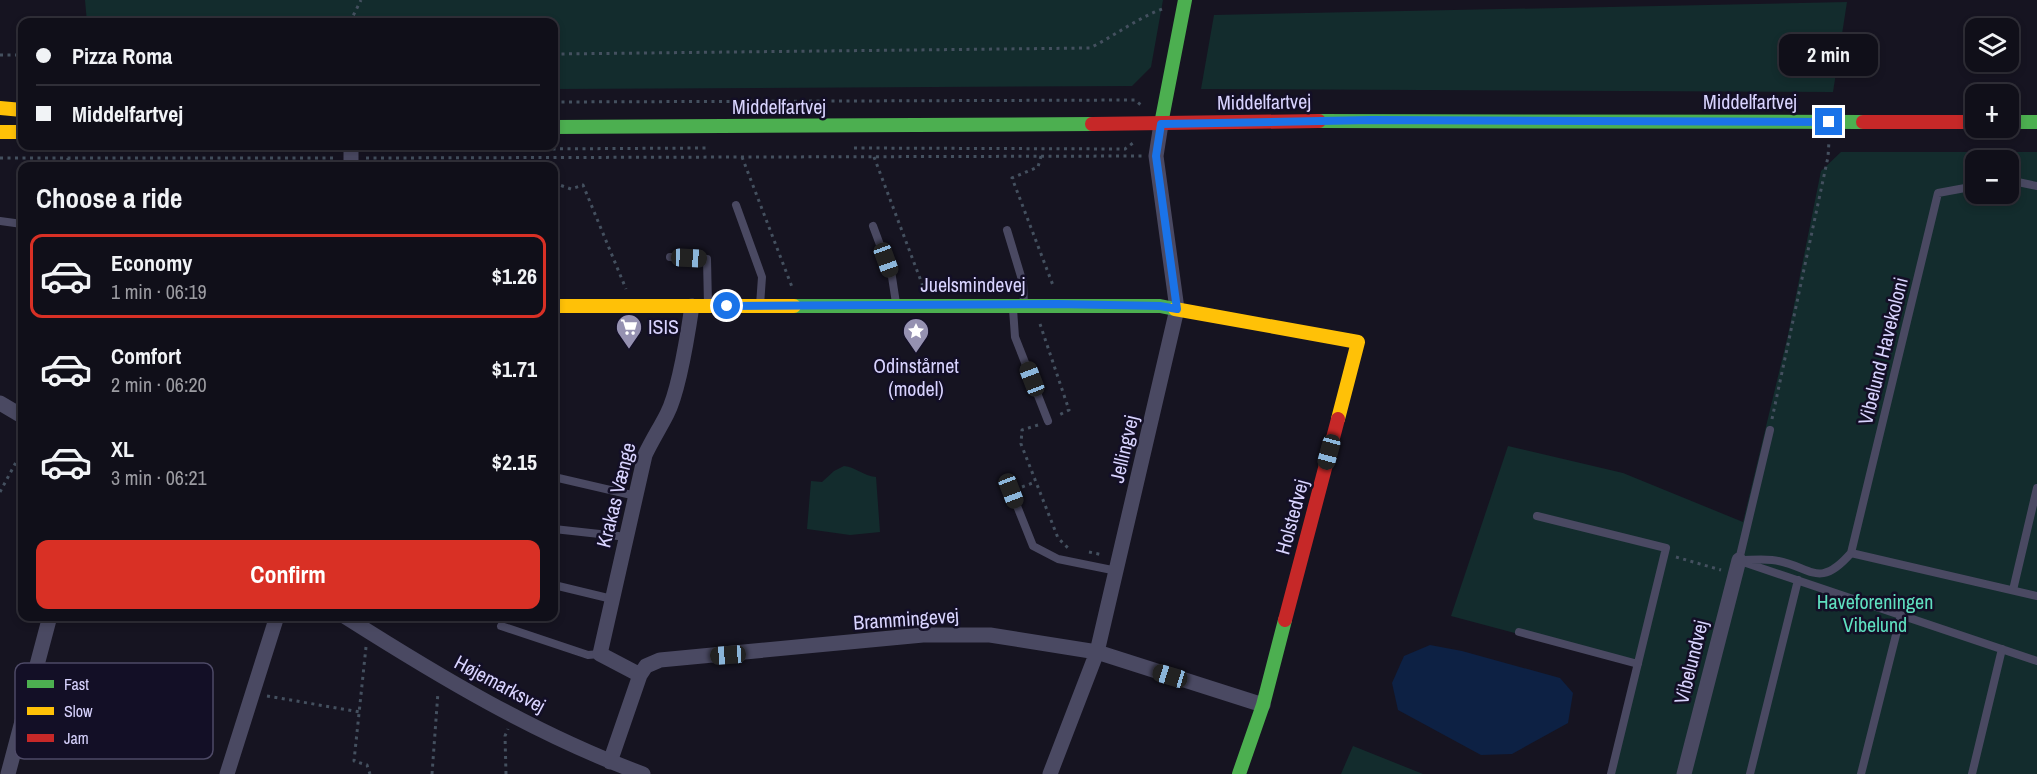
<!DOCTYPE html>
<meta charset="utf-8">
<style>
:root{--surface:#100f19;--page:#191822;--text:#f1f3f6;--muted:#9c9ca2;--line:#302f38;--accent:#d93025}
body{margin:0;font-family:"Archivo Narrow",sans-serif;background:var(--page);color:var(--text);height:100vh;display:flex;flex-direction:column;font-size:22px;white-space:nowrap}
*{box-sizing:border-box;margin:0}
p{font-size:20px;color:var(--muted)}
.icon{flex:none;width:33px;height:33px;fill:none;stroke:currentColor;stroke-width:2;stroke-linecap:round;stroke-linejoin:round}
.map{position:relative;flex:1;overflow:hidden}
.sheet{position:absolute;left:18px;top:162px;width:540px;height:459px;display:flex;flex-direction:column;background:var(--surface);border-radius:12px;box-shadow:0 3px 9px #0003,0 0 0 2px var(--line)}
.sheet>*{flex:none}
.top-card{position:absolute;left:18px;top:18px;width:540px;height:132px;border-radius:12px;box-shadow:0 3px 9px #0003,0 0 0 2px var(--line);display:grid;align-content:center;height:132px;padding:0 18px;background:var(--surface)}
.fabs{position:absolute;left:1965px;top:18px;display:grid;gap:12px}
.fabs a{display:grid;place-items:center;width:54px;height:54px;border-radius:12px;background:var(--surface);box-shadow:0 3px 9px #0003,0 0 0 2px var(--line);font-size:30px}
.end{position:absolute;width:27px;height:27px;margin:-14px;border:8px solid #1a73e8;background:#fff;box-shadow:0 0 0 3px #fff}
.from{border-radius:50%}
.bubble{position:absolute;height:42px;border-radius:12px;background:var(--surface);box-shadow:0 3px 9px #0003,0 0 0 2px var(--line);font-size:20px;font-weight:700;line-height:42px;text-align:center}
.car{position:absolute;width:18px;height:36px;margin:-18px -9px;border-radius:8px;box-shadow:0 0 4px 2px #0007;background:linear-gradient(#222 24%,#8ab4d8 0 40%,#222 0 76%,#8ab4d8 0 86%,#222 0)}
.top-card b{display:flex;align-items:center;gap:21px;height:57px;font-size:22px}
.top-card b+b{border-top:2px solid var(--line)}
.top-card i{width:15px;height:15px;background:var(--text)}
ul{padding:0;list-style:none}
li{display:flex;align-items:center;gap:18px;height:84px;margin:0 12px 9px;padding:0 6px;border:3px solid transparent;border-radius:12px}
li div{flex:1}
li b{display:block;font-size:22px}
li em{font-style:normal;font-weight:700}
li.current{border-color:var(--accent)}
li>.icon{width:54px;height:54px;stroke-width:1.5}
h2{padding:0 18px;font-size:27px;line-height:72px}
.primary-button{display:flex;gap:12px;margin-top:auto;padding:12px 18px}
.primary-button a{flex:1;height:69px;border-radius:12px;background:var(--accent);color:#fff;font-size:24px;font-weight:700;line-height:69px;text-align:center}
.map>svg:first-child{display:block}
.green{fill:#132c2d;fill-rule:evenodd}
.water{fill:#0d2144}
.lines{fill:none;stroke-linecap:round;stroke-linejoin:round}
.path{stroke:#44505f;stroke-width:3;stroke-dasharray:3 4.5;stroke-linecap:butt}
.lane{stroke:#4a4962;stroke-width:8}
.street{stroke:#4a4962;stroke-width:15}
.fast{stroke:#4caf50;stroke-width:14}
.slow{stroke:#ffc107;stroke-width:14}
.jam{stroke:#c62828;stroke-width:14}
.route{stroke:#1a73e8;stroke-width:8}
.labels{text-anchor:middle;stroke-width:5;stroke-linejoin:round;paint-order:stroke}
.street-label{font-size:20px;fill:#d9d4ff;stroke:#130f26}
.poi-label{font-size:20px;fill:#d9d4ff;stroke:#130f26;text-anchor:start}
.park-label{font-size:20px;fill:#5fe0c0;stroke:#130f26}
.key{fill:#130f26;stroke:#4e4a67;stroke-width:1.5}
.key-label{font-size:16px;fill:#d9d4ff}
</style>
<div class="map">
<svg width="2037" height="774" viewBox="0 0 2037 774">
<rect width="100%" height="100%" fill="#161421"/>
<path class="green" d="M 85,0 L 1163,0 L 1151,67 L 1132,86 L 554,89 L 554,22 L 87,22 Z
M 1847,2 L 1833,92 L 1201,89 L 1214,15 Z
M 1841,152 L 2037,152 L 2037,774 L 1609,774 L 1634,665 L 1451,616 L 1508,446 L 1623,473 L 1743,522 L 1788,335 L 1821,171 ZM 1976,160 L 2008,160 L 2008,194 L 1976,194 Z
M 844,466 C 856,467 863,476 876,477 L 880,532 L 850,535 L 807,529 L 811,481 L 822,482 L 834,471 Z
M 1353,746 L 1423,774 L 1341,774 Z"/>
<path class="water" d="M 1430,645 L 1462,651 L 1560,678 L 1573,693 L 1568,723 L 1512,754 L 1481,755 L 1398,710 L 1392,683 L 1404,656 Z"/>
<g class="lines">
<path class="path" d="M 350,22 L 361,0
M 554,54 L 1090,48 C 1116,35 1137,18 1165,8
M 0,55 L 22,55
M 554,102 L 1135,100 L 1141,105
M 32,148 L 337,150
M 854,148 L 1125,149 L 1133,143
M 365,150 L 706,148
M 1041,156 L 1038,167 L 1012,178 L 1054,288
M 742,157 L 792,287
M 874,157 L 924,289
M 0,158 L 335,158
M 68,158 L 68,166
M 366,158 L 1142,156
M 554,183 L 571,189 L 583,185 L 626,289
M 1040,324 L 1069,410 L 1057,416
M 1772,419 L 1828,157 L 1829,141
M 1038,425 L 1022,430 L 1021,444 L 1058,538 L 1068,548
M 1022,487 L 1035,482
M 0,492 L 22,451
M 1089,552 L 1103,555
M 1676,557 L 1721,570
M 366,647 L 354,761 L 367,765 L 370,774
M 267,696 L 360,712
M 432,774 L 438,692
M 506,774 L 505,736 L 508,729"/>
<path class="lane" d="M 2008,180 L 2037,186
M 736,205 L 762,277 L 760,305
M 0,221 L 22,224
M 873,226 L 892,277 L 896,303
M 1007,230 L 1023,283 L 1024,304
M 670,257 L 707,259 L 708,305
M 1013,309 L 1015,337 L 1048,421
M 1770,430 L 1739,560 C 1750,560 1762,559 1772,560 C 1810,564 1817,592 1851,553 L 2037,596
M 554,477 L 636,496
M 1011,491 L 1033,546 L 1058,559 L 1117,571
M 1537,516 L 1666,548 L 1611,774
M 554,529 L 627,537
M 1851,553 L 1938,193 L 1976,186
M 1746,563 L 2037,661
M 554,585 L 612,599
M 2013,590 L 2037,488
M 501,626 L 588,655 L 600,654
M 1519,632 L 1638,664
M 1750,774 L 1798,580
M 1861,774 L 1901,615
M 1972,774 L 2002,649"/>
<path class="street" d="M 351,146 L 351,166
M 0,403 L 22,416
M 344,616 C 440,677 537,735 643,774
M 640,675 L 600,654 L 645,455 C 652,440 660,428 667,414 C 679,391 688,333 692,306
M 610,762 L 640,675 L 646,666 L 660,660 L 923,635 L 990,635 L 1097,652 L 1263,705
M 8,774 L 50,616
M 227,774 L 277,616
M 1050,774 L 1097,652 L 1177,309 L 1156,156 L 1161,124
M 1684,774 L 1739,560"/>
<path class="fast" d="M 1319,121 L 1863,122
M 2008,122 L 2037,122
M 1161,124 L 1185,0
M 554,127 L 1092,124
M 794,306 L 1160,306 L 1175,309
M 1239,774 L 1263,705 L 1285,620"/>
<path class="slow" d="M 0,108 L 22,110
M 0,132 L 22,132
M 554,306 L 794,306
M 1175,309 L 1358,342 L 1338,419"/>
<path class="jam" d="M 1863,122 L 1976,122
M 1092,124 L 1319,121
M 1285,620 L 1338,419"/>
</g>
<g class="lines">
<path class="route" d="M 727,306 L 1057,304 L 1160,306 L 1177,309 L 1156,156 L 1161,124 L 1371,120 L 1829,122"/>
</g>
<defs>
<g id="supermarket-pin" transform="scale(1.35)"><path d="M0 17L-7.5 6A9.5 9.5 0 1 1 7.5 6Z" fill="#9591b1" stroke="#130f26"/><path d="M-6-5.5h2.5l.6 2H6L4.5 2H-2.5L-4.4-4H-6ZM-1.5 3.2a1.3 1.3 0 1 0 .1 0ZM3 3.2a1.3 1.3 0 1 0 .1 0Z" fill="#fff"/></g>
<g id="sight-pin" transform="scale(1.35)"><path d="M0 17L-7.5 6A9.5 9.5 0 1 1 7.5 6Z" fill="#9591b1" stroke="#130f26"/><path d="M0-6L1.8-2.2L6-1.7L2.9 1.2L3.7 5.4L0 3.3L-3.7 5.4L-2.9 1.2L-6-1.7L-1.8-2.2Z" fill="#fff"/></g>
</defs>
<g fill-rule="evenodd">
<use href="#supermarket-pin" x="629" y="327"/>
<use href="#sight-pin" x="916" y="331"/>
</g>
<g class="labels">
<g class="street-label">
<text transform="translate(1264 102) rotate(-1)" y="7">Middelfartvej</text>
<text x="1750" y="109">Middelfartvej</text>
<text x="779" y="114">Middelfartvej</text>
<text x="973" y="292">Juelsmindevej</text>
<text transform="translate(1883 351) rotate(-76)" y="7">Vibelund Havekoloni</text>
<text transform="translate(1124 449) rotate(-77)" y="7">Jellingvej</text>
<text transform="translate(616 495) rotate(-76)" y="7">Krakas Vænge</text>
<text transform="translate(1292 517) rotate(-75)" y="7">Holstedvej</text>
<text transform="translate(906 619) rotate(-4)" y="7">Brammingevej</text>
<text transform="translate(1691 662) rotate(-76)" y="7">Vibelundvej</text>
<text transform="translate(500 684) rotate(28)" y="7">Højemarksvej</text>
</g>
<g class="poi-label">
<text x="648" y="334">ISIS</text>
<text x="916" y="373" text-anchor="middle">Odinstårnet<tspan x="916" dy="23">(model)</tspan></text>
</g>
<g class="park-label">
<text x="1875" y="609">Haveforeningen<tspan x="1875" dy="23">Vibelund</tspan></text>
</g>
</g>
<rect x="15" y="663" width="198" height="96" rx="9" class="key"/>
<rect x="27" y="680" width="27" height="8" fill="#4caf50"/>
<rect x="27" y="707" width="27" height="8" fill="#ffc107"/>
<rect x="27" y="734" width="27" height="8" fill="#c62828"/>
<g class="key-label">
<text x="64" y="690">Fast</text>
<text x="64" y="717">Slow</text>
<text x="64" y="744">Jam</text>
</g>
</svg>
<div class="fabs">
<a><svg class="icon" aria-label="layers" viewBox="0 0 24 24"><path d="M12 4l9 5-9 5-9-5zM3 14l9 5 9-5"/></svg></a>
<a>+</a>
<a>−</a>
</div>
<i class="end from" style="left:727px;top:306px"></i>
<i class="end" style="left:1829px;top:122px"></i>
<div class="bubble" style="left:1779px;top:34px;width:99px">2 min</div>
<i class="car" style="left:689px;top:258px;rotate:93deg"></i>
<i class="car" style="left:886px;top:260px;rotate:160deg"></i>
<i class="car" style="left:1032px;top:379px;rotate:339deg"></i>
<i class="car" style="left:1329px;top:452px;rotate:195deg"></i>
<i class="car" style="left:1011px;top:491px;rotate:159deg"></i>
<i class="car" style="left:728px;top:655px;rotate:266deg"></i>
<i class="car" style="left:1170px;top:676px;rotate:287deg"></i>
<div class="top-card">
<b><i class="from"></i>Pizza Roma</b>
<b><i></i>Middelfartvej</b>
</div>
<section class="sheet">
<h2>Choose a ride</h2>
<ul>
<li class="current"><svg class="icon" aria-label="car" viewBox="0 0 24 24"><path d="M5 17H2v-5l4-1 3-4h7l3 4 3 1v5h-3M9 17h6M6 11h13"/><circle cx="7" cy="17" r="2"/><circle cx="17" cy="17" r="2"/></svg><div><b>Economy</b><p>1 min · 06:19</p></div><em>$1.26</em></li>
<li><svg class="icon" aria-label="car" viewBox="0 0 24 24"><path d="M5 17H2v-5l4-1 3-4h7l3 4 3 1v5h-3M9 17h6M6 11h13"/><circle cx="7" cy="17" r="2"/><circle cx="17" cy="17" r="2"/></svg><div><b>Comfort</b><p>2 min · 06:20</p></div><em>$1.71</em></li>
<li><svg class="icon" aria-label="car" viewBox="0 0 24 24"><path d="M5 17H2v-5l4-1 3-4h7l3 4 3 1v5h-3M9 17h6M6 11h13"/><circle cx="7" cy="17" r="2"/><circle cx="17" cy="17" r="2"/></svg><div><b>XL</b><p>3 min · 06:21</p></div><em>$2.15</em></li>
</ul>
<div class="primary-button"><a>Confirm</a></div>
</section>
</div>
